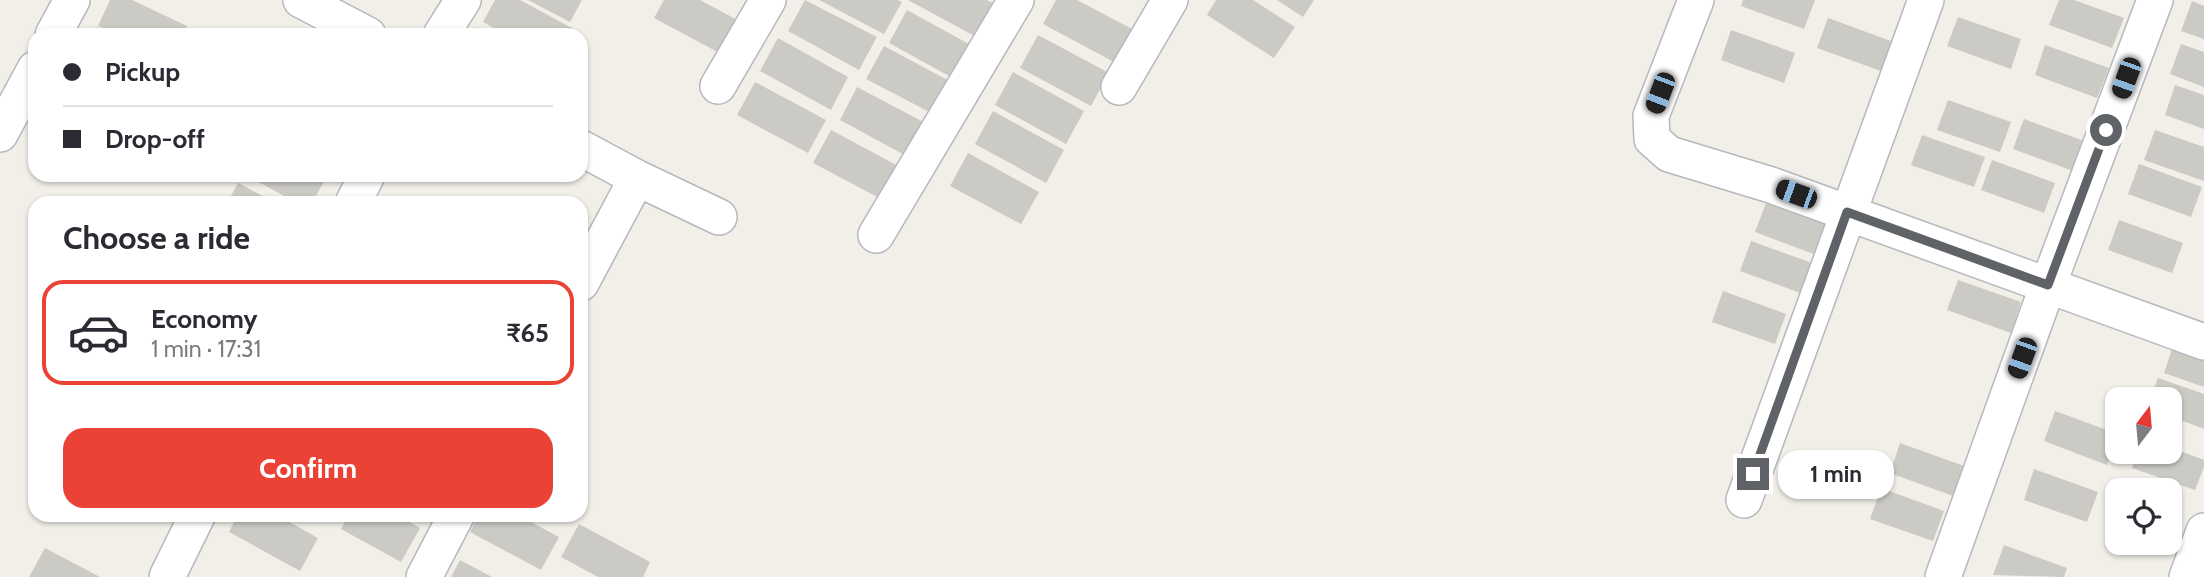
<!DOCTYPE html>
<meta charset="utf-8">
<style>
:root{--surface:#fff;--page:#f7f7f7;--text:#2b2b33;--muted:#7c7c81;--line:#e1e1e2;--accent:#ea4335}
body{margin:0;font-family:Cabin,sans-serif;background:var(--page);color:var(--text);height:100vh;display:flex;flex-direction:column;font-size:26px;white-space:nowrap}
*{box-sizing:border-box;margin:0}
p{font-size:23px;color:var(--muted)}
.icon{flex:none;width:38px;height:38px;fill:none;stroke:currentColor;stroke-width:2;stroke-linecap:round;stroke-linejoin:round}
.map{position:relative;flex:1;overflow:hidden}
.panel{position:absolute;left:28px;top:196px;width:560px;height:326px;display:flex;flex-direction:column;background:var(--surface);border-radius:21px;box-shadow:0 2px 5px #0004}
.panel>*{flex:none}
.top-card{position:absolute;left:28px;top:28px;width:560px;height:154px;border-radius:21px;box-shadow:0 2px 5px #0004;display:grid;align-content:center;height:154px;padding:0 35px;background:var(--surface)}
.needle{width:46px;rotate:16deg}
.controls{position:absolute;left:2105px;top:387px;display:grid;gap:14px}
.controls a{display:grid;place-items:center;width:77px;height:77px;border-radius:14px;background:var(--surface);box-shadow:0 2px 5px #0004;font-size:35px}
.end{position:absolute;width:32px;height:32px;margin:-16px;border:9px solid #5f6368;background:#fff;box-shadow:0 0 0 4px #fff}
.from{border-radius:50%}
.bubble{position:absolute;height:49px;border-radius:21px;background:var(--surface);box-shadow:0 2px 5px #0004;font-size:23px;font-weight:700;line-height:49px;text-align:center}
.car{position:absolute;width:21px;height:42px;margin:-21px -10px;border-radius:9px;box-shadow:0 0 5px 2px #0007;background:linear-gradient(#222 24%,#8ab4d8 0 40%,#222 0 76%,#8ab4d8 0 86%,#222 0)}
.top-card b{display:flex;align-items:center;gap:24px;height:66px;font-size:26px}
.top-card b+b{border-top:2px solid var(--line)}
.top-card i{width:18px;height:18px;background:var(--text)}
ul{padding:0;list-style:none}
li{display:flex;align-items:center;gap:21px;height:105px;margin:0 14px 10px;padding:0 21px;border:4px solid transparent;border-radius:21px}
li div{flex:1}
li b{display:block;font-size:26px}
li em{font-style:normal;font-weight:700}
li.active{border-color:var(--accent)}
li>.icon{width:63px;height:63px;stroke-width:1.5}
h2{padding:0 35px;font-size:32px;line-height:84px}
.cta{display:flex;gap:14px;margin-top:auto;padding:14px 35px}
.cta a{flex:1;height:80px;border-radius:21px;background:var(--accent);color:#fff;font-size:28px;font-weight:700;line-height:80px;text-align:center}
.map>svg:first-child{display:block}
.building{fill:#cccac5}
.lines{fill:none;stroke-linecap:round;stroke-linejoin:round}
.street-casing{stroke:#b5b8bc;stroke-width:38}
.street{stroke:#fff;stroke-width:35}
.route{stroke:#5f6368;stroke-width:9}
</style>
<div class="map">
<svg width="2204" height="577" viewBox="0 0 2204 577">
<rect width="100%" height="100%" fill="#f1efe8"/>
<path class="building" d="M 110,0 L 132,0 L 187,26 L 183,35 L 117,35 L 98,26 Z
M 495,0 L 520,0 L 572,28 L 568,35 L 506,35 L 483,22 Z
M 528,0 L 582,0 L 570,22 Z
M 664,0 L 700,0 L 743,23 L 725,56 L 654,18 Z
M 805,0 L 877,37 L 859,70 L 788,31 Z
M 819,0 L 898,0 L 902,2 L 884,34 Z
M 908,0 L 987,0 L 1000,7 L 982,40 Z
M 1056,0 L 1077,0 L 1132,29 L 1114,62 L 1043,24 Z
M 1216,0 L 1253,0 L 1295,27 L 1274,58 L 1207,15 Z
M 1277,0 L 1314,0 L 1303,17 Z
M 1743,0 L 1815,0 L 1804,29 L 1741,6 Z
M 2059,0 L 2074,0 L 2124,18 L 2112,48 L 2049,25 Z
M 2192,1 L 2204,6 L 2204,39 L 2181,31 Z
M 907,10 L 978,49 L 960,82 L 889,43 Z
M 1958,17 L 2021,39 L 2011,69 L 1947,46 Z
M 1828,18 L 1891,41 L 1881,71 L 1817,48 Z
M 96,27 L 114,35 L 92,35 Z
M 474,27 L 489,35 L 470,35 Z
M 1731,30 L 1795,53 L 1784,83 L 1721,60 Z
M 1038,35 L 1109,73 L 1091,106 L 1020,68 Z
M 778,38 L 848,77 L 831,110 L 760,71 Z
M 2181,44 L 2204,52 L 2204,87 L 2170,74 Z
M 2045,45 L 2109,68 L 2097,98 L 2035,75 Z
M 884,46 L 955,84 L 937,116 L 866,79 Z
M 1013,72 L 1084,111 L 1066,144 L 995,105 Z
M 755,82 L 826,120 L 808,153 L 737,115 Z
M 2175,85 L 2204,95 L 2204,129 L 2165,115 Z
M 857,87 L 929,125 L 910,158 L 840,120 Z
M 1948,100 L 2011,122 L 2000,152 L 1937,130 Z
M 993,111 L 1064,150 L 1046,183 L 975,144 Z
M 2024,119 L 2087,142 L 2076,172 L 2013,149 Z
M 831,130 L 902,168 L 885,201 L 813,163 Z
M 2155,130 L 2204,147 L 2204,181 L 2144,160 Z
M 1922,135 L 1985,157 L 1974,187 L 1911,165 Z
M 968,153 L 1039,192 L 1021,224 L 950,186 Z
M 1992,160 L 2055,183 L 2044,213 L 1981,190 Z
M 2139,164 L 2202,187 L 2191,217 L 2128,194 Z
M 246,175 L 324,175 L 327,176 L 312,203 L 297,203 Z
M 238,183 L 276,203 L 227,203 Z
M 1766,203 L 1830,225 L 1819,256 L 1755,232 Z
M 2119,220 L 2183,243 L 2172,273 L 2108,250 Z
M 1751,241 L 1815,264 L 1803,294 L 1740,271 Z
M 1958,280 L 2021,302 L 2011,333 L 1947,310 Z
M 1723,291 L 1786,314 L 1775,344 L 1712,322 Z
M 2174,343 L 2204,353 L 2204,387 L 2164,373 Z
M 2158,378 L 2204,394 L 2204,429 L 2170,416 L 2170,399 L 2150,399 Z
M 2055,411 L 2118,434 L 2107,465 L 2044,441 Z
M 1900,443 L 1964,466 L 1953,496 L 1890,473 Z
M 2170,447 L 2204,460 L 2204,467 L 2195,490 L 2132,468 L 2138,452 L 2170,452 Z
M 2034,469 L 2098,492 L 2087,522 L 2024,500 Z
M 1881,488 L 1944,511 L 1933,541 L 1870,519 Z
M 238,514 L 275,514 L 318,538 L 300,571 L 229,532 Z
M 349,514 L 396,514 L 420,528 L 401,562 L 341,529 Z
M 479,514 L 516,514 L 559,537 L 541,570 L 470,532 Z
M 579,524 L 650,562 L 643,577 L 598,577 L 561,557 Z
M 2004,545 L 2067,568 L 2064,577 L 1993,575 Z
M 45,548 L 100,577 L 29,577 Z
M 460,560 L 492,577 L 451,577 Z"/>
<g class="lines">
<g class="street-casing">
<path id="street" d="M 301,0 L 368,35
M 1696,0 L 1651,116 L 1652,139 L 1669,154 L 1771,185 L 2204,342
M 53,35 L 72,0
M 441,35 L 463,0
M 718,86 L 768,0
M 1119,87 L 1170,0
M 0,134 L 35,69
M 581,148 L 637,178 L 581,283
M 637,178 L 719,217
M 353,203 L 367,175
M 876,235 L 1016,0
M 1744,500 L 1926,0
M 167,577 L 198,514
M 424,577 L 457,514
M 1943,577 L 2048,285 L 2155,0
M 2187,577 L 2204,531"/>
</g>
<use href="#street" class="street"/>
</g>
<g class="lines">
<path class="route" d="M 1753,474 L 1847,212 L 2048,285 L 2106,130"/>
</g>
</svg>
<div class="controls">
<a><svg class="needle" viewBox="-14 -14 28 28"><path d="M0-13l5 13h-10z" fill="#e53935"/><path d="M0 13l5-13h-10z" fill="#7c7c81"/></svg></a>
<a><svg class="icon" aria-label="locate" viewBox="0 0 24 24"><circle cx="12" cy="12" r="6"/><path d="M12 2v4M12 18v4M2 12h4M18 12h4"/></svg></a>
</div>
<i class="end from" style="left:2106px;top:130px"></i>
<i class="end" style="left:1753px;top:474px"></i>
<div class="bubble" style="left:1778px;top:450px;width:116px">1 min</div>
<i class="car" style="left:2126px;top:78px;rotate:200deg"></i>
<i class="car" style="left:1660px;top:93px;rotate:201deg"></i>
<i class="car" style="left:1796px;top:194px;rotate:290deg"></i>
<i class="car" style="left:2022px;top:358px;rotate:200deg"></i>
<div class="top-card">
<b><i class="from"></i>Pickup</b>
<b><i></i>Drop-off</b>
</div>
<section class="panel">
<h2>Choose a ride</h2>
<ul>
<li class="active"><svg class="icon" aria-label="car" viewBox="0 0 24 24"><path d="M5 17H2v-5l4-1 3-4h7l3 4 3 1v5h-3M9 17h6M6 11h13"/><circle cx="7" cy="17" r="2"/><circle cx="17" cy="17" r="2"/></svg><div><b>Economy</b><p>1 min · 17:31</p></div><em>₹65</em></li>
</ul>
<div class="cta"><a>Confirm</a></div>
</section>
</div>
